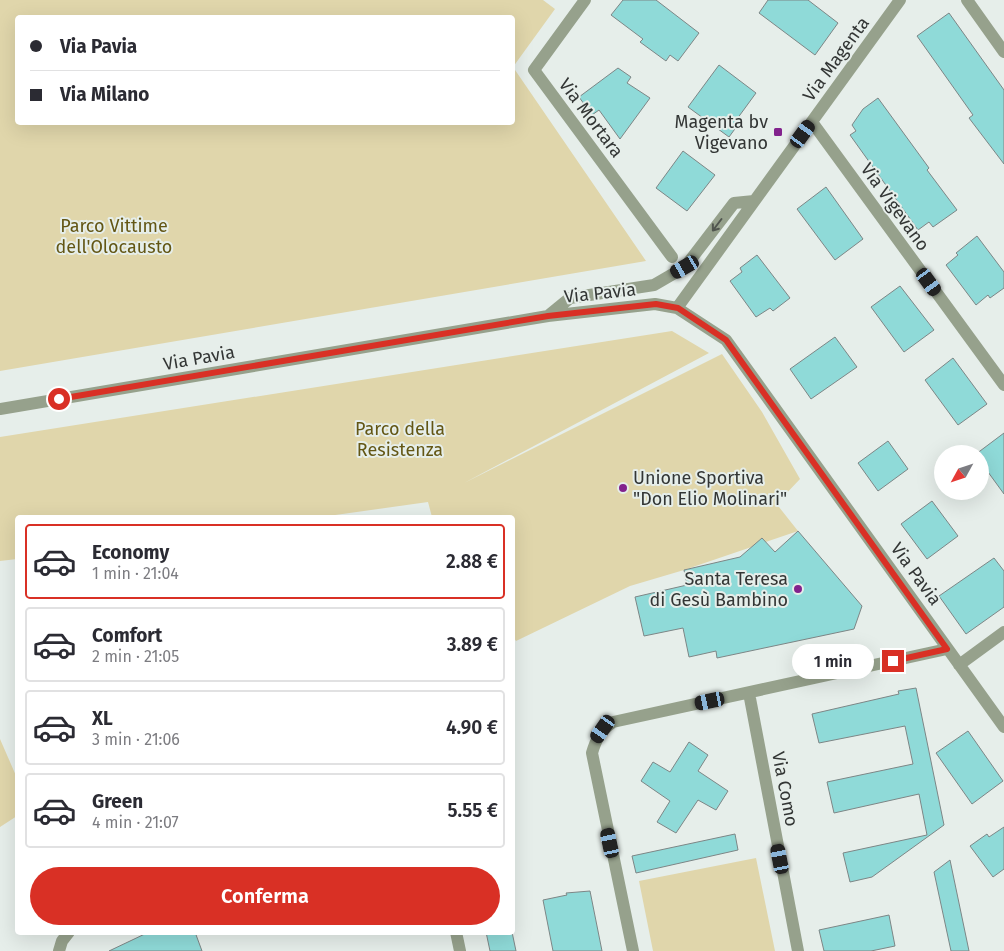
<!DOCTYPE html>
<html lang="it">
<meta charset="utf-8">
<style>
:root{--surface:#fff;--page:#f2f2f3;--text:#2b2b33;--muted:#7c7c81;--line:#e1e1e2;--accent:#d93025}
body{margin:0;font-family:"Fira Sans",sans-serif;background:var(--page);color:var(--text);height:100vh;display:flex;flex-direction:column;font-size:19px;white-space:nowrap}
*{box-sizing:border-box;margin:0}
p{font-size:16px;color:var(--muted)}
.icon{flex:none;width:28px;height:28px;fill:none;stroke:currentColor;stroke-width:2;stroke-linecap:round;stroke-linejoin:round}
.map{position:relative;flex:1;overflow:hidden}
.panel{position:absolute;left:15px;top:515px;width:500px;height:420px;display:flex;flex-direction:column;background:var(--surface);border-radius:5px;box-shadow:0 5px 20px #0002}
.panel>*{flex:none}
.top-card{position:absolute;left:15px;top:15px;width:500px;height:110px;border-radius:5px;box-shadow:0 5px 20px #0002;display:grid;align-content:center;height:110px;padding:0 15px;background:var(--surface)}
.needle{width:32px;rotate:230deg}
.fabs{position:absolute;left:934px;top:445px;display:grid;gap:10px}
.fabs a{display:grid;place-items:center;width:55px;height:55px;border-radius:50%;background:var(--surface);box-shadow:0 5px 20px #0002;font-size:25px}
.end{position:absolute;width:22px;height:22px;margin:-11px;border:6px solid #d93025;background:#fff;box-shadow:0 0 0 2px #fff}
.from{border-radius:50%}
.bubble{position:absolute;height:35px;border-radius:18px;background:var(--surface);box-shadow:0 5px 20px #0002;font-size:16px;font-weight:600;line-height:35px;text-align:center}
.car{position:absolute;width:15px;height:30px;margin:-15px -8px;border-radius:6px;box-shadow:0 0 4px 1px #0007;background:linear-gradient(#222 24%,#8ab4d8 0 40%,#222 0 76%,#8ab4d8 0 86%,#222 0)}
.top-card b{display:flex;align-items:center;gap:18px;height:48px;font-size:19px}
.top-card b+b{border-top:1px solid var(--line)}
.top-card i{width:12px;height:12px;background:var(--text)}
ul{padding:9px 0 0;list-style:none}
li{display:flex;align-items:center;gap:15px;height:75px;margin:0 10px 8px;padding:0 5px;border:2px solid var(--line);border-radius:5px}
li div{flex:1}
li b{display:block;font-size:19px}
li em{font-style:normal;font-weight:600}
li.current{border-color:var(--accent)}
li>.icon{width:45px;height:45px;stroke-width:1.5}
.action{display:flex;gap:10px;margin-top:auto;padding:10px 15px}
.action a{flex:1;height:58px;border-radius:30px;background:var(--accent);color:#fff;font-size:20px;font-weight:600;line-height:58px;text-align:center}
.map>svg:first-child{display:block}
.park{fill:#e0d6ab;fill-rule:evenodd}
.building{fill:#8fdad8;stroke:#7d8686}
.lines{fill:none;stroke-linecap:round;stroke-linejoin:round}
.minor{stroke:#96a18c;stroke-width:12}
.oneway{stroke:#51564f}
.route{stroke:#d93025;stroke-width:6}
.poi-dot{fill:#82228d;stroke:#e6eeea;stroke-width:2}
.labels{text-anchor:middle;stroke-width:4;stroke-linejoin:round;paint-order:stroke}
.street-label{font-size:18px;fill:#333635;stroke:#e6eeea}
.poi-label{font-size:18px;fill:#333635;stroke:#e6eeea;text-anchor:end}
.park-label{font-size:18px;fill:#635614;stroke:#e6eeea}
</style>
<div class="map">
<svg width="1004" height="951" viewBox="0 0 1004 951">
<rect width="100%" height="100%" fill="#e6eeea"/>
<path class="park" d="M 0,0 L 543,0 L 555,9 L 513,67 L 646,261 L 0,371 ZM 18,18 L 512,18 L 512,122 L 18,122 Z
M 672,331 L 709,353 L 464,483 L 722,354 L 762,412 L 800,479 L 782,498 L 775,502 L 798,531 L 684,570 L 630,586 L 516,641 L 512,635 L 512,518 L 432,517 L 428,502 L 314,518 L 18,518 L 17,559 L 0,561 L 0,437 Z
M 0,739 L 17,778 L 17,816 L 0,827 Z
M 756,858 L 775,951 L 653,951 L 639,881 Z"/>
<path class="building" d="M 623,0 L 656,0 L 699,33 L 678,61 L 670,55 L 666,61 L 640,42 L 643,39 L 611,15 Z
M 768,0 L 808,0 L 838,23 L 815,55 L 759,13 Z
M 949,13 L 1004,90 L 1004,164 L 969,118 L 973,115 L 917,36 Z
M 719,65 L 756,93 L 737,119 L 740,122 L 729,137 L 688,107 Z
M 618,68 L 631,77 L 627,83 L 650,98 L 620,139 L 599,110 L 592,115 L 579,97 Z
M 878,98 L 929,168 L 927,170 L 957,210 L 933,227 L 929,222 L 918,230 L 850,135 L 856,131 L 852,125 L 863,109 Z
M 683,151 L 715,175 L 687,211 L 656,188 Z
M 826,187 L 863,239 L 835,260 L 797,209 Z
M 977,236 L 1004,272 L 1004,288 L 990,298 L 988,295 L 976,305 L 946,265 L 958,255 L 956,253 Z
M 757,255 L 790,298 L 773,311 L 770,308 L 756,317 L 730,281 L 742,272 L 740,268 Z
M 900,286 L 934,330 L 904,352 L 871,307 Z
M 835,337 L 857,367 L 811,399 L 790,369 Z
M 953,358 L 987,404 L 958,425 L 925,380 Z
M 1004,433 L 1004,494 L 980,461 L 980,454 L 976,454 Z
M 888,441 L 908,469 L 878,491 L 858,463 Z
M 932,501 L 958,536 L 927,559 L 901,524 Z
M 798,531 L 862,606 L 854,629 L 717,658 L 716,651 L 689,657 L 683,628 L 644,636 L 635,597 L 687,585 L 684,570 L 740,557 L 762,538 L 775,552 Z
M 994,558 L 1004,571 L 1004,607 L 966,634 L 939,596 Z
M 916,688 L 944,825 L 872,877 L 850,882 L 843,853 L 927,835 L 919,794 L 834,813 L 827,782 L 913,764 L 905,726 L 819,743 L 812,714 L 899,694 L 898,691 Z
M 968,731 L 1003,781 L 972,804 L 936,753 Z
M 689,742 L 708,755 L 698,771 L 728,791 L 716,810 L 698,800 L 676,833 L 657,822 L 670,801 L 641,781 L 653,762 L 670,772 Z
M 1004,827 L 1004,869 L 993,877 L 970,846 L 987,834 L 989,837 Z
M 735,834 L 738,850 L 636,873 L 632,856 Z
M 950,860 L 969,951 L 951,951 L 934,872 Z
M 590,891 L 602,951 L 553,951 L 543,900 L 567,895 L 566,893 Z
M 889,915 L 895,946 L 871,951 L 824,951 L 819,930 Z
M 149,932 L 195,932 L 202,951 L 109,951 Z
M 486,932 L 512,932 L 516,951 L 490,951 Z"/>
<g class="lines">
<path class="minor" d="M 585,0 L 534,70 L 672,257
M 967,0 L 1004,52
M 812,122 L 1004,385
M 677,308 L 900,0
M 548,316 L 570,298 L 654,285 L 685,267 L 734,203 L 754,201
M 0,409 L 548,316 L 655,304 L 677,308 L 726,340 L 1004,727
M 959,665 L 1004,632
M 749,693 L 798,951
M 456,932 L 460,951
M 59,951 L 62,941 L 69,932
M 633,951 L 592,753 C 596,739 601,730 613,722 L 947,649"/>
</g>
<defs><path id="oneway-shaft" d="M-6 0H5M1.5-3L5.5 0L1.5 3" fill="none" stroke-width="1.6" stroke-linecap="round" stroke-linejoin="round" transform="scale(1.25)"/></defs>
<use class="oneway" href="#oneway-shaft" transform="translate(717 225) rotate(127)"/>
<g class="lines">
<path class="route" d="M 59,399 L 548,316 L 656,304 L 678,308 L 726,340 L 947,649 L 893,661"/>
</g>
<g class="poi-dot">
<rect x="773" y="127" width="10" height="10" rx="2.5"/>
<circle cx="623" cy="488" r="5"/>
<circle cx="798" cy="589" r="5"/>
</g>
<g class="labels">
<g class="street-label">
<text transform="translate(836 59) rotate(-54)" y="6">Via Magenta</text>
<text transform="translate(591 118) rotate(53)" y="6">Via Mortara</text>
<text transform="translate(895 207) rotate(54)" y="6">Via Vigevano</text>
<text transform="translate(600 293) rotate(-6)" y="6">Via Pavia</text>
<text transform="translate(199 358) rotate(-10)" y="6">Via Pavia</text>
<text transform="translate(916 574) rotate(54)" y="6">Via Pavia</text>
<text transform="translate(785 789) rotate(79)" y="6">Via Como</text>
</g>
<g class="poi-label">
<text x="768" y="128">Magenta bv<tspan x="768" dy="21">Vigevano</tspan></text>
<text x="633" y="484" text-anchor="start">Unione Sportiva<tspan x="633" dy="21">"Don Elio Molinari"</tspan></text>
<text x="788" y="585">Santa Teresa<tspan x="788" dy="21">di Gesù Bambino</tspan></text>
</g>
<g class="park-label">
<text x="114" y="232">Parco Vittime<tspan x="114" dy="21">dell'Olocausto</tspan></text>
<text x="400" y="435">Parco della<tspan x="400" dy="21">Resistenza</tspan></text>
</g>
</g>
</svg>
<div class="fabs">
<a><svg class="needle" viewBox="-14 -14 28 28"><path d="M0-13l5 13h-10z" fill="#e53935"/><path d="M0 13l5-13h-10z" fill="#7c7c81"/></svg></a>
</div>
<i class="end from" style="left:59px;top:399px"></i>
<i class="end" style="left:893px;top:661px"></i>
<div class="bubble" style="left:792px;top:644px;width:82px">1 min</div>
<i class="car" style="left:803px;top:134px;rotate:36deg"></i>
<i class="car" style="left:685px;top:267px;rotate:240deg"></i>
<i class="car" style="left:929px;top:282px;rotate:144deg"></i>
<i class="car" style="left:710px;top:701px;rotate:258deg"></i>
<i class="car" style="left:603px;top:729px;rotate:215deg"></i>
<i class="car" style="left:610px;top:843px;rotate:348deg"></i>
<i class="car" style="left:780px;top:859px;rotate:349deg"></i>
<div class="top-card">
<b><i class="from"></i>Via Pavia</b>
<b><i></i>Via Milano</b>
</div>
<section class="panel">
<ul>
<li class="current"><svg class="icon" aria-label="car" viewBox="0 0 24 24"><path d="M5 17H2v-5l4-1 3-4h7l3 4 3 1v5h-3M9 17h6M6 11h13"/><circle cx="7" cy="17" r="2"/><circle cx="17" cy="17" r="2"/></svg><div><b>Economy</b><p>1 min · 21:04</p></div><em>2.88 €</em></li>
<li><svg class="icon" aria-label="car" viewBox="0 0 24 24"><path d="M5 17H2v-5l4-1 3-4h7l3 4 3 1v5h-3M9 17h6M6 11h13"/><circle cx="7" cy="17" r="2"/><circle cx="17" cy="17" r="2"/></svg><div><b>Comfort</b><p>2 min · 21:05</p></div><em>3.89 €</em></li>
<li><svg class="icon" aria-label="car" viewBox="0 0 24 24"><path d="M5 17H2v-5l4-1 3-4h7l3 4 3 1v5h-3M9 17h6M6 11h13"/><circle cx="7" cy="17" r="2"/><circle cx="17" cy="17" r="2"/></svg><div><b>XL</b><p>3 min · 21:06</p></div><em>4.90 €</em></li>
<li><svg class="icon" aria-label="car" viewBox="0 0 24 24"><path d="M5 17H2v-5l4-1 3-4h7l3 4 3 1v5h-3M9 17h6M6 11h13"/><circle cx="7" cy="17" r="2"/><circle cx="17" cy="17" r="2"/></svg><div><b>Green</b><p>4 min · 21:07</p></div><em>5.55 €</em></li>
</ul>
<div class="action"><a>Conferma</a></div>
</section>
</div>
